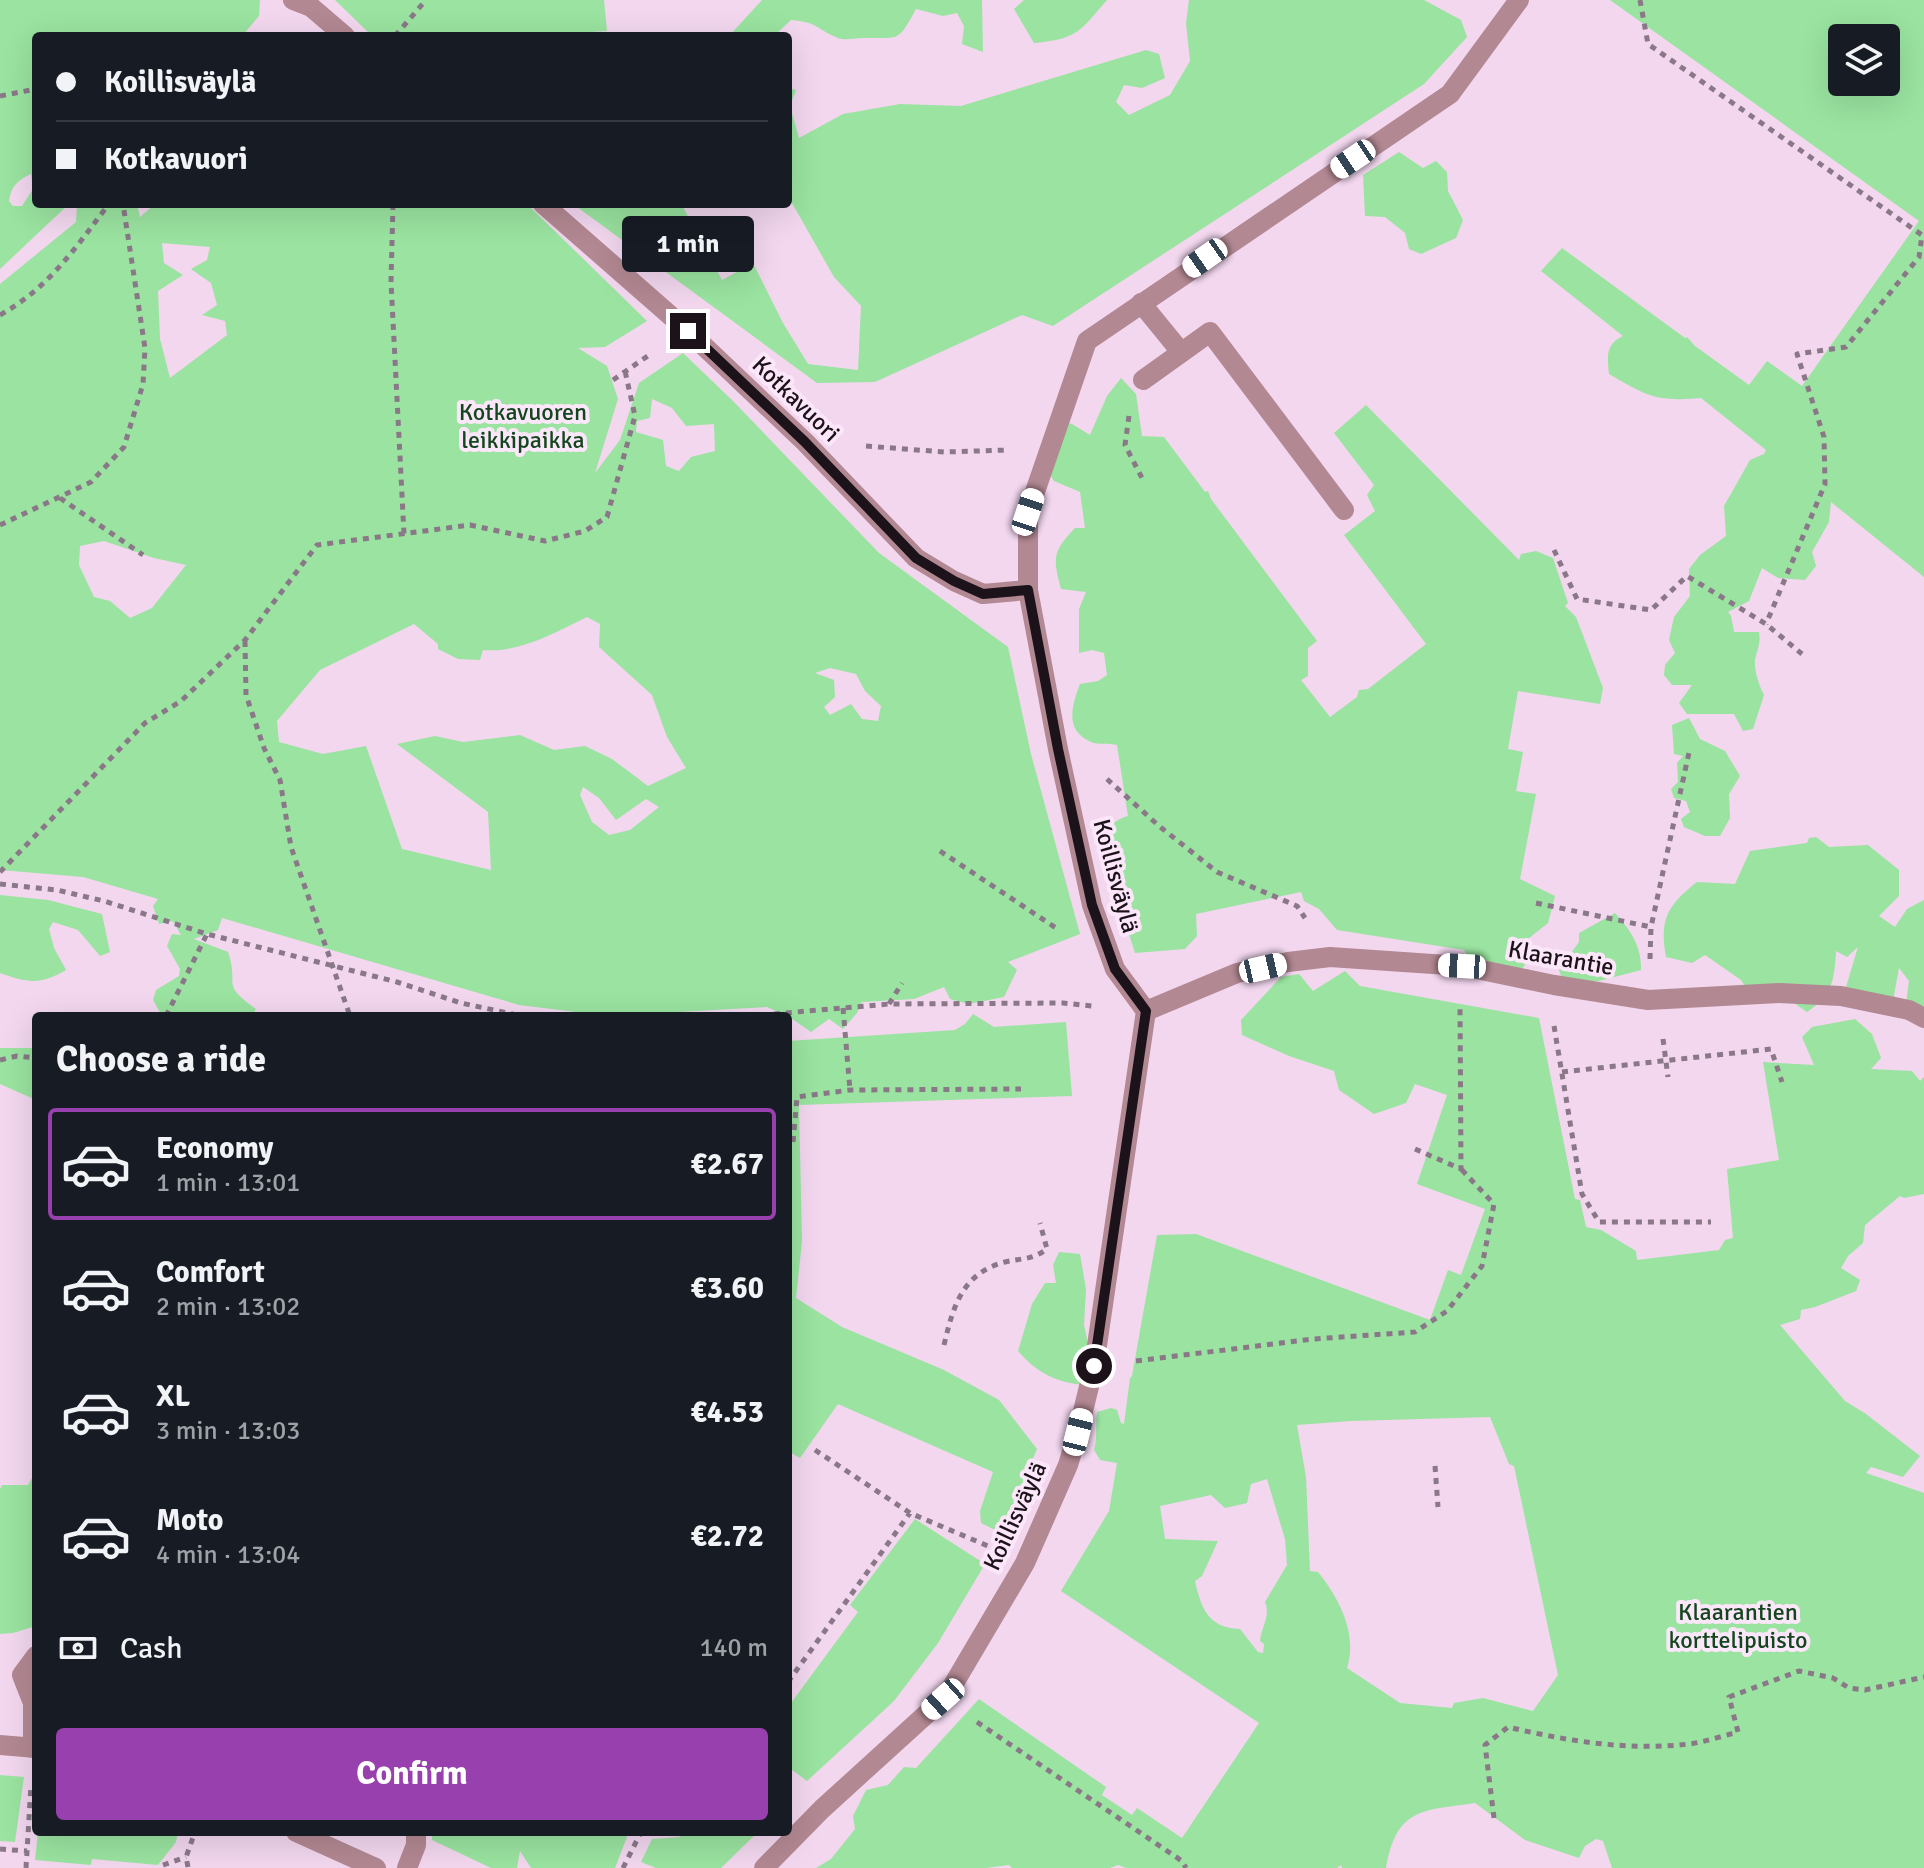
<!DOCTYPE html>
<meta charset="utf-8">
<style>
:root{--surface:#171b24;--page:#242831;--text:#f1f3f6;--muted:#9ea1a6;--line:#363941;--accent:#9840ad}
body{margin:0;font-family:Signika,sans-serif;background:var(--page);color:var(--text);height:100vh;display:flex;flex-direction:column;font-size:30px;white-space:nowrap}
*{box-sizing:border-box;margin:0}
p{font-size:26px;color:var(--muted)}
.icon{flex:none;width:44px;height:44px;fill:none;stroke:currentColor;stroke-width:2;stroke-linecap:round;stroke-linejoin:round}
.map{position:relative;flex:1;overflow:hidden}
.side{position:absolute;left:32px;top:1012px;width:760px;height:824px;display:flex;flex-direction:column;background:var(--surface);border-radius:8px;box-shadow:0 8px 32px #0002}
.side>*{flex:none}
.banner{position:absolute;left:32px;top:32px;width:760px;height:176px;border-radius:8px;box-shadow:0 8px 32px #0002;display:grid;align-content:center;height:176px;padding:0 24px;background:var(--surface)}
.fabs{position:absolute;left:1828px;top:24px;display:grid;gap:16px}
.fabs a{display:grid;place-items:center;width:72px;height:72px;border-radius:8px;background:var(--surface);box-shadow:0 8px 32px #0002;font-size:40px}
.end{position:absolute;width:36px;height:36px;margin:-18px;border:10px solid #1b121a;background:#fff;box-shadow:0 0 0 4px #fff}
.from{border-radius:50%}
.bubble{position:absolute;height:56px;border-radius:8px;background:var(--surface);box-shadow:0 8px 32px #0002;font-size:26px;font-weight:700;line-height:56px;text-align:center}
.car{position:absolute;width:24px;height:48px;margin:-24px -12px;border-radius:10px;box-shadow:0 0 6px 2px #0007;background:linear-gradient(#fff 24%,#345 0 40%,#fff 0 76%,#345 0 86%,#fff 0)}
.banner b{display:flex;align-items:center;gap:28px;height:76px;font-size:30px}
.banner b+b{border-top:2px solid var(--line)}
.banner i{width:20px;height:20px;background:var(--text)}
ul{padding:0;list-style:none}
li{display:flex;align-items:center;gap:24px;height:112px;margin:0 16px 12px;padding:0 8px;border:4px solid transparent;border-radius:8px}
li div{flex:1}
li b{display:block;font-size:30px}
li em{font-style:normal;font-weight:700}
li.current{border-color:var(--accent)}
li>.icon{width:72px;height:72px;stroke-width:1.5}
h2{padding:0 24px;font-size:36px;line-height:96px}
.pay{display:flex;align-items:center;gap:20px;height:88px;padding:0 24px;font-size:30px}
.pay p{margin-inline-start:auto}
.primary-button{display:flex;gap:16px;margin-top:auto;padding:16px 24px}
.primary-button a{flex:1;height:92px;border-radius:8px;background:var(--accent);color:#fff;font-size:32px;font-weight:700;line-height:92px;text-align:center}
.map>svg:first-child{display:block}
.green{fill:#9ae3a0;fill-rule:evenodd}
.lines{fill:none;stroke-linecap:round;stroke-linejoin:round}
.path{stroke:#8a7888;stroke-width:5;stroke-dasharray:6 6;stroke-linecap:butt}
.service{stroke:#b28892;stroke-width:20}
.minor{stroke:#b28892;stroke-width:20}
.route{stroke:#1b121a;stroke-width:10}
.labels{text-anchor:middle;stroke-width:8;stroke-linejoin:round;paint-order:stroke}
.street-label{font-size:24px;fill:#1b121a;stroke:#fce6f9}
.park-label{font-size:24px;fill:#12461c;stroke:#fce6f9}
</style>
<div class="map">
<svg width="1924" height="1868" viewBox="0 0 1924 1868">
<rect width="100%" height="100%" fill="#f2d7ef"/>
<path class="green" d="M 0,0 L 260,0 L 259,16 L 243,35 L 160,33 L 164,36 L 36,36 L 36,204 L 69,204 L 0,269 ZM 31,174 L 33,189 L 22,206 L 13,206 L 9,201 C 11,186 18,180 31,174 Z
M 335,0 L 604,0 L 607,31 L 528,36 L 372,36 Z
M 762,0 L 982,0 L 983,52 L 962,44 L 964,26 L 957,13 L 943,16 L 916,9 C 897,44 900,37 863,38 C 854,38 845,41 838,38 C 816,29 818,22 791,20 L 774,36 L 729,36 Z
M 1024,0 L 1107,0 C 1080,31 1078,39 1034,43 L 1014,9 Z
M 1189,0 L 1424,0 L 1461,20 L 1467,37 L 1424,84 L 1053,326 L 1022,315 L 875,382 L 817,383 L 573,204 L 682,205 L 722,280 L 753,263 L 783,323 L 808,364 L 858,370 L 861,306 L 834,277 L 788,196 L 788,88 L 796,90 L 790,106 L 799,138 L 843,114 L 900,104 L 961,106 L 1146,50 L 1159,54 L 1165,78 L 1142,88 L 1124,85 L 1116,102 L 1129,115 L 1170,95 L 1190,61 L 1186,23 Z
M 1610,0 L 1924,0 L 1924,577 L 1831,502 L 1829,522 L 1812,552 L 1816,566 L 1805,580 L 1778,578 L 1762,568 L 1749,601 L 1728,612 L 1731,616 L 1734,632 L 1759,632 C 1761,644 1757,649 1755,660 C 1754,671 1759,685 1764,695 L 1753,729 L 1743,731 L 1734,714 L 1687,714 L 1679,703 L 1692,685 L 1672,685 L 1664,675 L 1665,665 L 1675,653 L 1669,640 L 1674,617 L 1690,596 L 1689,569 L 1700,555 L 1726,536 L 1724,506 L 1750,460 L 1764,454 L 1766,450 L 1701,398 C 1656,402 1647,396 1609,374 C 1607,355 1606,344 1623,336 L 1541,271 L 1562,248 L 1685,338 L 1687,337 L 1695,346 L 1749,385 L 1767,361 L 1802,386 L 1919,221 ZM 1842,38 L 1886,38 L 1886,82 L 1842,82 Z
M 1399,152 L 1423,168 L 1436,161 L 1447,172 L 1448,191 L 1463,220 L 1456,238 L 1421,254 L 1409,249 L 1405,233 L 1385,217 L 1365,216 L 1363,175 Z
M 77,204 L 137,204 L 140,217 L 155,204 L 527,204 L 647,321 L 605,347 L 578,348 L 607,366 L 618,399 L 595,473 L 620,440 L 639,383 L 683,353 L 733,401 L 879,553 L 1008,647 L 1031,754 L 1080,934 L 1008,962 L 1017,970 L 1004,997 L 969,1004 L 950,999 L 944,987 L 914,999 L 862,1002 L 857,1013 L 843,1029 L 829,1019 L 811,1032 L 788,1016 L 767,1007 L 608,1016 L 519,1005 L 222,918 L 218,930 L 194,939 L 228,952 C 240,987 219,982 256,1009 L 252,1016 L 162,1016 L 153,1000 L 156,990 L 179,976 L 180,969 L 167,946 L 172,934 L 181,935 L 173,921 L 159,924 L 153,906 L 158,899 L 83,877 L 0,870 L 0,284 L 76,222 ZM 162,243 L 210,247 L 207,260 L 191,269 L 211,283 L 217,305 L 202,315 L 225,321 L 227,335 L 170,378 L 160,339 L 158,291 L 183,275 L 164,263 ZM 652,399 L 672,408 L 686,426 L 714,424 L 715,451 L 691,457 L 679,471 L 666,466 L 663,440 L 636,432 L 637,421 L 650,418 ZM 104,541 L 154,558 L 186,565 L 152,608 L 130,618 L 110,601 L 94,597 L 79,565 L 80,546 ZM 587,617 L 600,624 L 599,647 L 652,695 L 667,737 L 686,768 L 648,786 L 612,759 L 585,746 L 554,750 L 520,735 L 463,742 L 435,736 L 397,744 L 488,812 L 491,870 L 402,849 L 366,746 L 323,754 L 279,742 L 277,721 L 320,670 L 414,624 L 438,644 L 438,649 L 458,659 L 480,660 L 483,650 C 520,653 554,633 587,617 ZM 830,668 L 856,674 L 865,691 L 881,706 L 878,721 L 862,719 L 851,704 L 830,715 L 824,707 L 835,697 L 834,680 L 815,673 ZM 583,787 L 599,798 L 616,820 L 646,799 L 659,807 L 630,830 L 609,835 L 592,822 L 580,795 Z
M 1121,378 L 1136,394 L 1142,436 L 1164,437 L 1205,492 L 1208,491 L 1211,499 L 1317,641 L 1308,648 L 1308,676 L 1301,680 L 1330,717 L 1357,697 L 1359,690 L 1368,689 L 1426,644 L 1344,535 L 1375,511 L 1367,495 L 1374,485 L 1334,433 L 1366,405 L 1519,560 L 1521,554 L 1536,551 L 1553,558 L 1568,603 L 1565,606 L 1576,617 L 1603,688 L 1600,704 L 1518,691 L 1508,749 L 1523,752 L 1516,791 L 1536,794 L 1520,879 L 1555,896 L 1548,923 L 1528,939 L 1529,958 L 1516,979 L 1481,977 L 1464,950 L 1337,930 L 1319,909 L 1304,901 L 1301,892 L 1196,914 L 1197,936 L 1185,949 L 1135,953 L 1120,906 L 1129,893 L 1107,882 L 1106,859 L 1099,841 C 1106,830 1114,819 1128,816 L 1117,745 C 1109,743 1098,745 1091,742 C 1064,731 1072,705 1080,684 L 1098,681 L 1107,675 L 1104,653 L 1092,650 L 1079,653 L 1079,609 L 1086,592 L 1061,589 C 1053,558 1052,552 1075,528 L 1085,528 L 1080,492 L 1054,481 L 1040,459 L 1054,421 L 1072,424 L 1090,435 L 1107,396 Z
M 1689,718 L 1700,739 L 1725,751 L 1740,776 L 1729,794 L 1730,818 L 1720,836 L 1705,836 L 1684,827 L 1681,819 L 1690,812 L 1686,801 L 1674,798 L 1671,789 L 1678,782 L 1677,763 L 1683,756 L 1674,754 L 1672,725 Z
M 1816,837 L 1829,847 L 1868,845 L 1899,870 L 1899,896 L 1879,916 L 1895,927 L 1907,909 L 1924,900 L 1924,1012 L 1906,1003 L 1909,981 L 1899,968 L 1894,995 L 1897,1004 L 1846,987 L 1858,947 L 1847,957 L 1836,951 C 1834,981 1833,994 1807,1012 L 1788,999 L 1752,998 L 1741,980 L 1705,955 L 1692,963 L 1666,957 C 1659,919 1668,905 1697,882 L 1735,884 L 1750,851 L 1807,843 L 1809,838 Z
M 0,895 L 48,900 L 102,914 L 110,952 L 100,956 L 78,930 L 53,922 L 49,929 L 54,948 L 66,970 C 40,985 28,983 0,973 Z
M 1615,913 C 1630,929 1642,947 1641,970 L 1599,981 L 1563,981 L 1559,970 L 1579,942 L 1579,933 Z
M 1345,971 L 1360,986 L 1539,1018 L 1575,1199 L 1580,1200 L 1586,1227 L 1601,1230 L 1636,1251 L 1637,1260 L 1719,1250 L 1725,1240 L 1733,1238 L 1727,1169 L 1779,1160 L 1763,1062 L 1814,1065 L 1802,1037 L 1812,1027 L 1855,1019 L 1872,1034 L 1881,1058 L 1871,1069 L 1912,1071 L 1920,1081 L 1924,1077 L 1924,1194 L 1904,1198 L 1900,1196 L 1865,1225 L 1863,1243 L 1848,1256 L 1841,1268 L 1860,1280 L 1856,1291 L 1815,1307 L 1801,1310 L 1800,1319 L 1780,1325 L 1845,1401 L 1866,1414 L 1920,1456 L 1903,1477 L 1871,1467 L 1866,1473 L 1924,1493 L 1924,1868 L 1612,1868 L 1603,1841 L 1596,1839 L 1585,1846 L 1579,1858 L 1525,1840 L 1475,1803 C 1422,1811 1397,1807 1386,1868 L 1342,1868 L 1341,1865 L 1337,1868 L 1126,1868 L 1118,1865 L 1110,1868 L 1012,1868 L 1009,1865 L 986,1868 L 816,1868 L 831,1859 L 855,1829 L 853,1816 L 866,1790 L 888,1785 L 904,1767 L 916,1768 L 979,1699 L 1106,1787 L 1102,1795 L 1132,1815 L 1137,1808 L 1182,1838 L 1259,1723 L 1061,1591 L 1109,1511 L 1117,1463 L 1100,1460 L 1094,1450 C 1098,1437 1095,1426 1097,1412 L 1111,1408 L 1117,1410 L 1121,1423 L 1124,1424 L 1130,1378 L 1132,1376 L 1157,1235 L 1196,1234 L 1430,1320 L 1448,1270 L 1461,1275 L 1485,1209 L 1417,1184 L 1447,1095 L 1415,1084 L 1406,1103 L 1374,1114 L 1339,1090 L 1334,1071 L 1289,1056 L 1242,1035 L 1241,1020 L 1281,977 L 1299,974 L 1313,991 ZM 1490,1417 L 1509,1464 L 1514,1466 L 1558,1675 L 1533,1711 L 1483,1698 L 1454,1703 L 1452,1708 L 1400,1703 L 1347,1668 C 1358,1634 1339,1598 1318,1572 L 1310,1571 L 1306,1477 L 1297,1425 L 1351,1421 ZM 1267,1479 L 1285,1539 L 1287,1565 L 1265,1602 C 1271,1615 1261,1628 1260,1641 L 1264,1644 L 1263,1653 L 1258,1652 L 1240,1629 C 1208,1628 1201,1608 1195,1581 L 1202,1576 L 1218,1541 L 1165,1539 L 1160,1506 L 1211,1495 L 1225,1508 L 1247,1503 L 1251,1484 Z
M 973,1014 L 994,1027 L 1066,1022 L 1072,1096 L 799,1105 L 802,1241 L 796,1298 L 842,1327 L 944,1370 L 999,1400 L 1037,1449 L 1003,1529 L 993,1529 L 981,1523 L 980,1511 L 993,1472 L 838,1404 L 800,1458 L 788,1451 L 788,1041 L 955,1030 L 965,1024 Z
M 0,1048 L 36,1048 L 36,1100 L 0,1084 Z
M 1059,1252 L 1080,1254 L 1086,1289 L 1084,1325 L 1090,1353 L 1083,1385 C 1055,1382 1036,1372 1018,1351 L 1032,1304 L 1045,1283 L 1056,1283 L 1053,1265 Z
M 36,1471 L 36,1626 L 13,1633 L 0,1634 L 0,1489 L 2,1485 L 28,1485 Z
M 915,1519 L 985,1564 L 938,1643 L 894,1701 L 807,1781 L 788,1767 L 788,1707 L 858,1612 L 850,1605 Z
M 0,1775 L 24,1777 L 15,1842 L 0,1841 Z
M 38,1832 L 178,1832 L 176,1842 L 158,1865 L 92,1859 L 91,1865 L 35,1860 Z
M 432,1832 L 624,1832 L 627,1837 L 615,1868 L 531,1868 L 520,1851 L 517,1868 L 491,1868 L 432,1840 Z
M 683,1832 L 758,1832 L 721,1868 L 656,1868 L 641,1862 L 652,1839 L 679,1837 Z"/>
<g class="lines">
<path class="path" d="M 1640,0 L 1648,44 L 1922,235 L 1919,257 L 1846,347 L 1797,354 L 1824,437 L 1825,484 L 1766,624
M 395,36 L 426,0
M 0,96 L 36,89
M 393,204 L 391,282 L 404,534
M 0,315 C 50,287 75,248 109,204
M 613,380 L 652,353
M 1129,416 L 1125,445 L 1143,480
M 866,446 L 944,452 L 1008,450
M 60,498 L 143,555
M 0,525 L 91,482 L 124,447 L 143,384 L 145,348 L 123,204
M 1554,550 L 1577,599 L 1651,610 L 1687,576 L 1766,624 L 1802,654
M 245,641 L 246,695 L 264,748 L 280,780 L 291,847 L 350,1016
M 1107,779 L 1159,826 L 1217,872 L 1297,906 L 1305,918
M 940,851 L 1056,928
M 0,872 L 145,723 L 181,701 L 245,640 L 317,545 L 470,525 L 545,541 L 585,531 L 607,517 L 635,416 L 625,371
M 0,884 L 57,890 L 104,901 L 207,934 L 397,982 L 461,1003 L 522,1016
M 1536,903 L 1651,927
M 1650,959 L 1651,927 L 1690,748
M 889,1004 L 902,983
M 843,1008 L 850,1090
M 166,1016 L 207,934
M 750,1016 L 889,1004 L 1063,1003 L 1092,1006
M 1554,1026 L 1582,1194 L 1599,1222 L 1711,1222
M 1663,1039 L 1668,1077
M 0,1060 L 17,1056 L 36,1058
M 1562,1072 L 1771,1049 L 1782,1082
M 793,1142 L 797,1097 L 850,1090 L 1021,1089
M 1415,1149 L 1461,1169 L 1460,1005
M 944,1345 C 953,1307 962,1273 1005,1262 C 1022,1258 1032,1260 1047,1249 L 1040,1223
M 1136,1361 L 1313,1339 L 1415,1332 L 1447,1311 L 1482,1266 L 1494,1204 L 1461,1169
M 815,1450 L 910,1513 L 988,1546
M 1435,1466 L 1438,1507
M 788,1682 L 910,1513
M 977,1722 L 1182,1861 L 1186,1868
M 1494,1818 L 1485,1745 L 1508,1727 C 1567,1741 1628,1751 1689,1744 C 1705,1742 1722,1736 1738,1732 L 1729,1697 L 1799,1671 L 1833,1678 L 1849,1688 L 1865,1690 L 1924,1677
M 668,1832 L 678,1835 L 680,1832
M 0,1849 L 27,1851
M 163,1865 L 186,1857
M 188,1867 L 186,1857 L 195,1832
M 26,1868 L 31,1785
M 623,1868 L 641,1832"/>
<path class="service" d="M 1141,303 L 1181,352
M 1143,380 L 1210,332 L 1344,510
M 33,1748 L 33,1703 L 22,1675 L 36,1656
M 407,1868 L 416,1845 L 416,1832"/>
<path class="minor" d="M 293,0 L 311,7 L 345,36
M 543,204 L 688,331 L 805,442 L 916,558 L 954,581 L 983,594 L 1028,590
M 1146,1011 L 1237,973 L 1288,962 L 1330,957 L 1462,966 L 1554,985 L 1648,1000 L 1779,993 L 1841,996 L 1909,1010 L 1924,1018
M 0,1745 L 36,1748
M 296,1832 L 376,1868
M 764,1868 L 822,1809 L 943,1699 L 953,1685 L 1025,1563 L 1068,1465 L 1078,1432 L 1094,1366 L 1146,1011 L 1115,969 L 1092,905 L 1058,749 L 1028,590 L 1028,512 L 1087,341 L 1450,94 L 1519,0"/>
</g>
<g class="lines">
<path class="route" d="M 688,331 L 805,442 L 916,558 L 954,581 L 983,594 L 1028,590 L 1058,749 L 1092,905 L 1115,969 L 1146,1011 L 1094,1366"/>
</g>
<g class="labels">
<g class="street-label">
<text transform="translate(796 399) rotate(44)" y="8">Kotkavuori</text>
<text transform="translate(1116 876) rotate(75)" y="8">Koillisväylä</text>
<text transform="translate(1561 958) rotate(10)" y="8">Klaarantie</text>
<text transform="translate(1015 1516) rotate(-65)" y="8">Koillisväylä</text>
</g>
<g class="park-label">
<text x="523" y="420">Kotkavuoren<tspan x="523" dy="28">leikkipaikka</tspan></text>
<text x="1738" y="1620">Klaarantien<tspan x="1738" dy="28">korttelipuisto</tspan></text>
</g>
</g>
</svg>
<div class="fabs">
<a><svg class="icon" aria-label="layers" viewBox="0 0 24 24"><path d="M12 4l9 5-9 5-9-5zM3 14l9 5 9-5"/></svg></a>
</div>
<i class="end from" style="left:1094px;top:1366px"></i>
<i class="end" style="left:688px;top:331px"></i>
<div class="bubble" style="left:622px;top:216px;width:132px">1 min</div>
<i class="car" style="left:1353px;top:159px;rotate:236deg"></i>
<i class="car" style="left:1205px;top:258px;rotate:235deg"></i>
<i class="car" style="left:1028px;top:512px;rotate:18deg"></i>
<i class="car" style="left:1462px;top:966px;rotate:273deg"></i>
<i class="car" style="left:1263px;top:968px;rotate:77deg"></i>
<i class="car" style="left:1078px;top:1432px;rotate:14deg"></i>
<i class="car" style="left:943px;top:1699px;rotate:228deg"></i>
<div class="banner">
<b><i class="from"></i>Koillisväylä</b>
<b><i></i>Kotkavuori</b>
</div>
<section class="side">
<h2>Choose a ride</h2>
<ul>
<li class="current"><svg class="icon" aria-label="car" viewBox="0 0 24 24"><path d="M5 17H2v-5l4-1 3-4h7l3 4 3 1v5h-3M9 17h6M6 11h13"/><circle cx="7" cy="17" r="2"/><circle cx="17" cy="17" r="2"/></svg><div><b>Economy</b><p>1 min · 13:01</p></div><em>€2.67</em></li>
<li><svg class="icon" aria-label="car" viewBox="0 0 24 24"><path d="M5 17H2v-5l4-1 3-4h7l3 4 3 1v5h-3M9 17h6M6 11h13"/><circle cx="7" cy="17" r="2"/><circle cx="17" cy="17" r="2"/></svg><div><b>Comfort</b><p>2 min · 13:02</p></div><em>€3.60</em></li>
<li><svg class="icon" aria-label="car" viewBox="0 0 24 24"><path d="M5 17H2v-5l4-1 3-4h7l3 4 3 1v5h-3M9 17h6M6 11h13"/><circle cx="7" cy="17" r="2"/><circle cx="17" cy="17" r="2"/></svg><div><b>XL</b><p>3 min · 13:03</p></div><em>€4.53</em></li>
<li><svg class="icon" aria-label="car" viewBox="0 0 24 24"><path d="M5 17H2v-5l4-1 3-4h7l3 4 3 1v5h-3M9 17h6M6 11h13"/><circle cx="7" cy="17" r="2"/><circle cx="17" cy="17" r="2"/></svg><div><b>Moto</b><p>4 min · 13:04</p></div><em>€2.72</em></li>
</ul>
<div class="pay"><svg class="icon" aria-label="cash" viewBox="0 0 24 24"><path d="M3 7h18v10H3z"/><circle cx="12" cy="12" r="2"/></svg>Cash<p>140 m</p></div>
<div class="primary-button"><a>Confirm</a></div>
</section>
</div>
